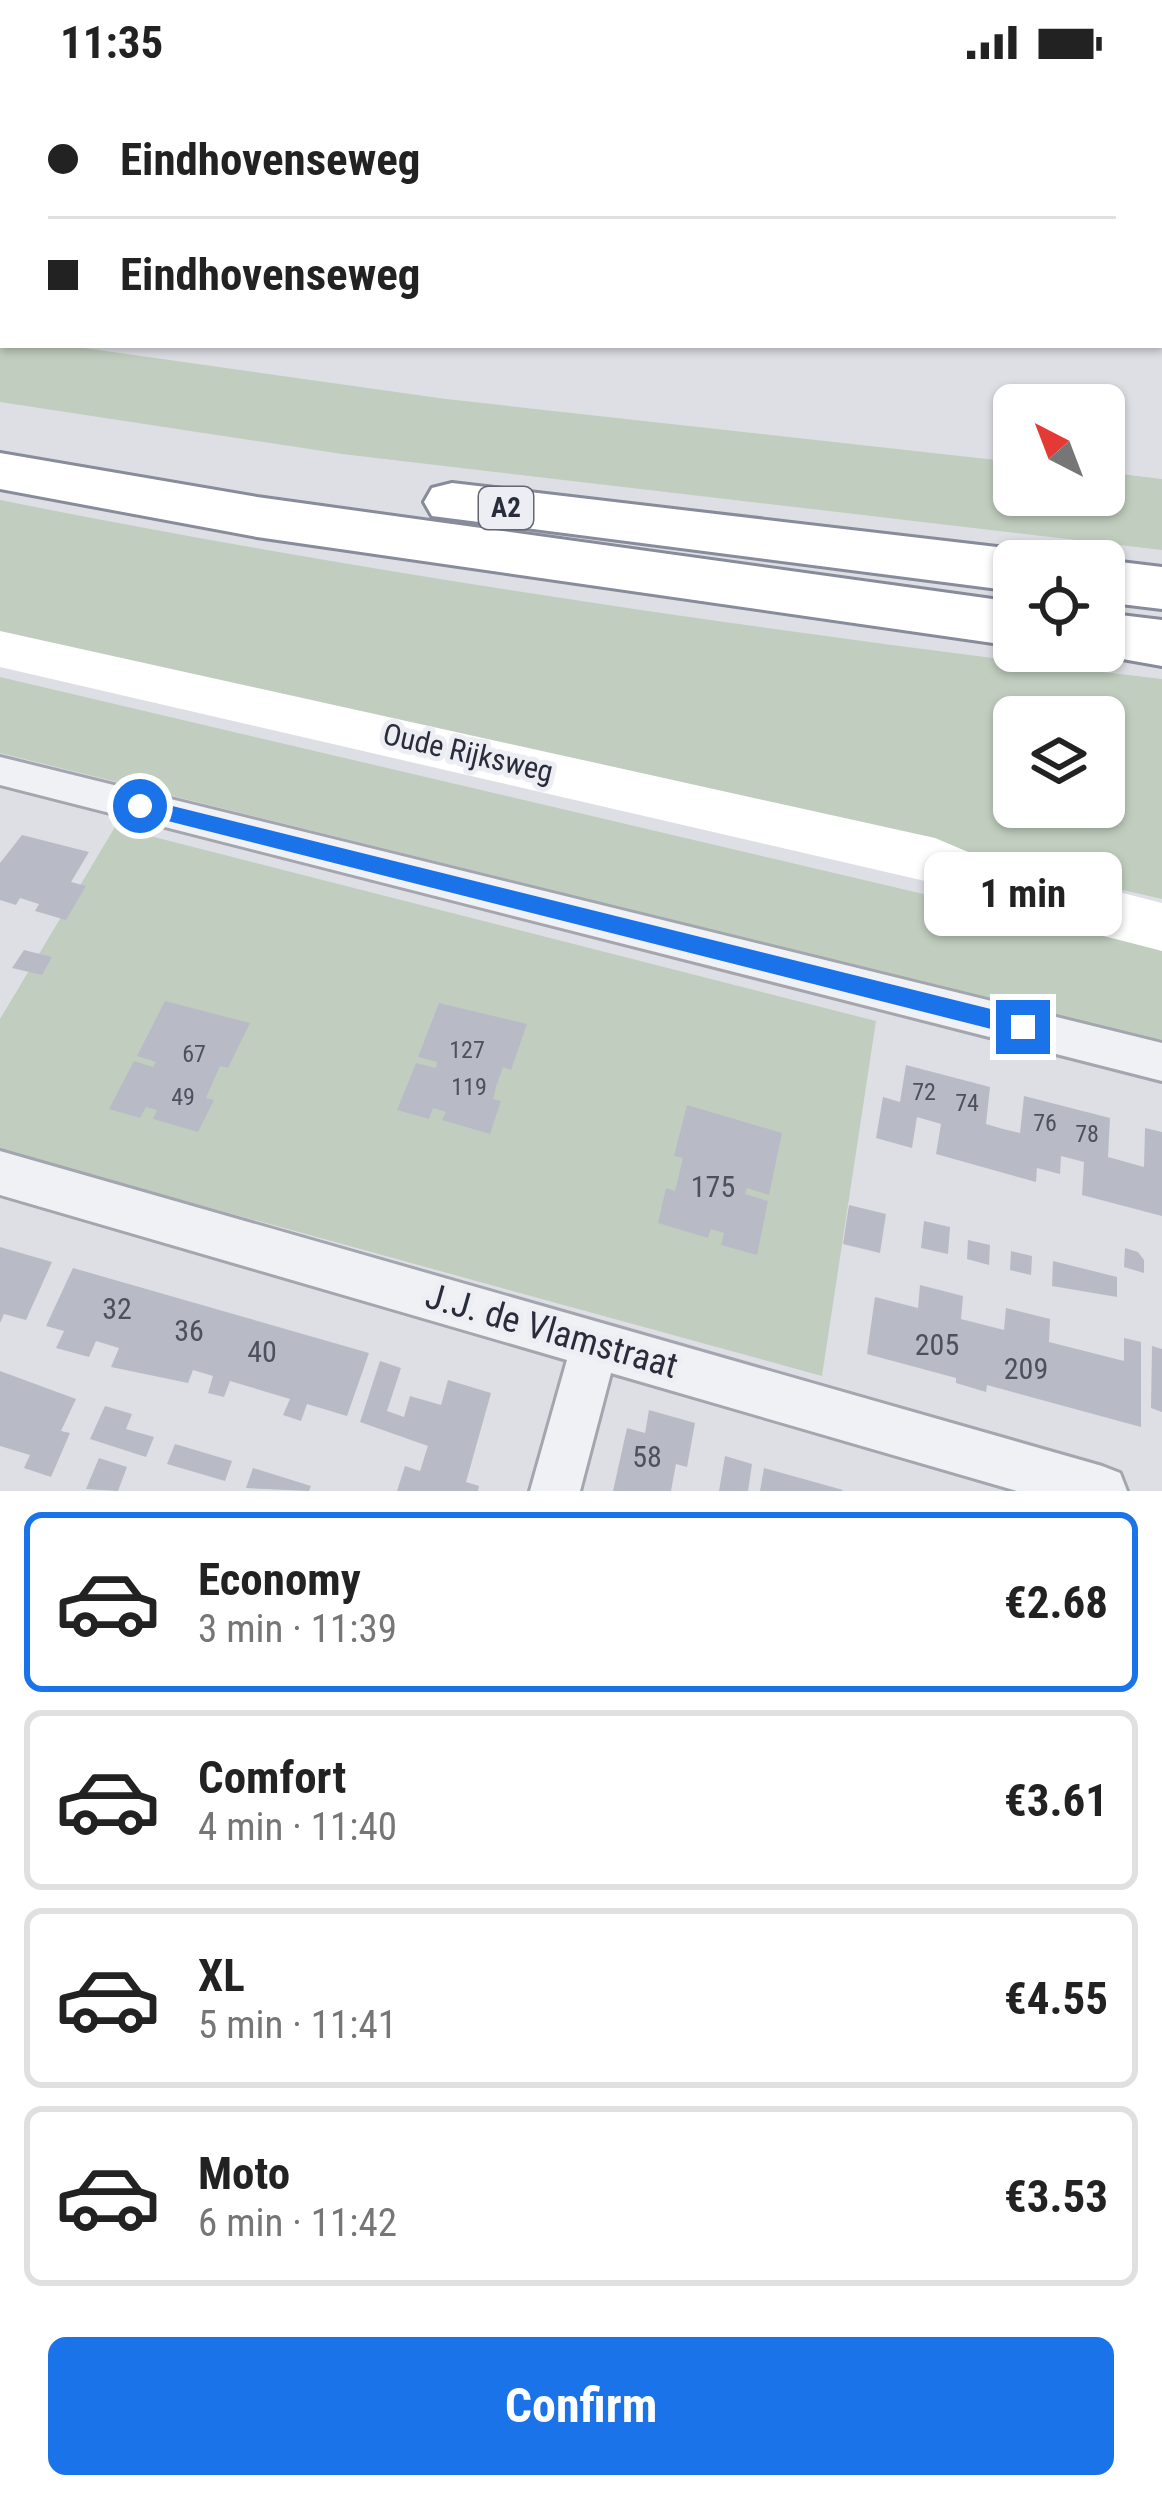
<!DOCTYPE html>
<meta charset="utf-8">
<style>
:root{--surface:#fff;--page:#f6f6f6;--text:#222;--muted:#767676;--line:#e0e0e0;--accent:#1a73e8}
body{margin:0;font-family:"Roboto Condensed",sans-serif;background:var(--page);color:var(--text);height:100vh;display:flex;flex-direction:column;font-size:45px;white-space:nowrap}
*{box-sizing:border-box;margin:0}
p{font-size:39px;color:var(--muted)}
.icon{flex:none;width:66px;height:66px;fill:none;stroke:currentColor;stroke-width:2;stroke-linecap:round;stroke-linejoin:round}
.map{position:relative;height:1407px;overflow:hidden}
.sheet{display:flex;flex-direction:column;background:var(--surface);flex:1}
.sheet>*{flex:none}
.banner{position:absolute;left:0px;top:0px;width:1164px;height:264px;box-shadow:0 3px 9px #0004;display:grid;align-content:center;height:264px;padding:0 48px;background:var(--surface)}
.needle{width:78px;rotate:318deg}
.fabs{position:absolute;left:993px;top:300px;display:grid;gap:24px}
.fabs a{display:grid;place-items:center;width:132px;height:132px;border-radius:18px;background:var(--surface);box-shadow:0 3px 9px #0004;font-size:60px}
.end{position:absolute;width:54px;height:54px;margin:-27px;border:15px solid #1a73e8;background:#fff;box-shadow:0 0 0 6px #fff}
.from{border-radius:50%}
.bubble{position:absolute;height:84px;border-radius:18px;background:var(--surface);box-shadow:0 3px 9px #0004;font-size:39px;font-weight:700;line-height:84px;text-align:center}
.banner b{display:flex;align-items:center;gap:42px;height:114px;font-size:45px}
.banner b+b{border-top:3px solid var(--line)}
.banner i{width:30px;height:30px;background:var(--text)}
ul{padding:21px 0 0;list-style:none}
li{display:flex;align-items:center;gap:36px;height:180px;margin:0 24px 18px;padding:0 24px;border:6px solid var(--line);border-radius:18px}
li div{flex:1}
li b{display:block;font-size:45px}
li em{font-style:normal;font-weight:700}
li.active{border-color:var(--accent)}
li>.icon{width:108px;height:108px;stroke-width:1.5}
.cta{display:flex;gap:24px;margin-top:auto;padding:24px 48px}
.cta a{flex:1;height:138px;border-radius:18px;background:var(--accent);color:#fff;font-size:48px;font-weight:700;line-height:138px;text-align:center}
.status{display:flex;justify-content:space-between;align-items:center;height:84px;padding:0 60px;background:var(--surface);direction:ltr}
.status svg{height:33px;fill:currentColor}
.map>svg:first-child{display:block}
.green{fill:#c1cebf;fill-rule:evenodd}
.building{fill:#b8bbc5}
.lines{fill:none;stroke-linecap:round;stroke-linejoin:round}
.street-casing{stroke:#a3a6ae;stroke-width:6}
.highway-casing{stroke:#878b9a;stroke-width:6}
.path{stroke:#b8bac0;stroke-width:4.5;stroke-dasharray:6 6;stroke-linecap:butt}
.street{fill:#f0f1f4;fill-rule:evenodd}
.secondary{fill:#fff;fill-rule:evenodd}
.highway{fill:#fff;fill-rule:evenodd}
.route{fill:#1a73e8}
.labels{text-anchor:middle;stroke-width:10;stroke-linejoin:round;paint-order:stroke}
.number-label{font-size:24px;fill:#4d505d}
.shield{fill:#edeef3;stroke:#646672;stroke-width:3}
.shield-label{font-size:27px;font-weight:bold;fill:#292c3a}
.street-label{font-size:30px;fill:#292c3a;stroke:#edeef3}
.near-number-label{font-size:30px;fill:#4d505d}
.near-street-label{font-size:36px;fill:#292c3a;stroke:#edeef3}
</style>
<div class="status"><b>11:35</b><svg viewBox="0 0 49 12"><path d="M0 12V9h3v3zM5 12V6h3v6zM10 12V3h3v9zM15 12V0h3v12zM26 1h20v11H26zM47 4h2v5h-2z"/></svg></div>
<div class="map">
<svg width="1162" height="1407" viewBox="0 0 1162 1407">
<rect width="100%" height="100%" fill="#dddfe5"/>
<path class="green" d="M 0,252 L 3,261 L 63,261 L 446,315 L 1014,378 L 1014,411 L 1104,411 L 1104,388 L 1162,395 L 1162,466 L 342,370 L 0,318 Z
M 0,416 C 385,493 773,548 1162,595 L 1162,815 L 0,549 ZM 1014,633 L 1104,633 L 1104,723 L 1014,723 Z
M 0,593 L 1162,866 L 1162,958 L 0,669 Z
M 115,743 L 876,937 L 822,1292 L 0,1066 L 0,935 Z"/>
<path class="building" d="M 22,751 L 89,768 L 71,798 L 86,802 L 66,836 L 35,827 L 39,820 L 20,814 L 16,821 L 0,816 L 0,779 Z
M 24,866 L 52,873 L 42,891 L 12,884 Z
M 165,917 L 250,939 L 228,984 L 220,982 L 206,1014 L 214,1016 L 198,1048 L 153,1035 L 157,1026 L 146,1023 L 140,1034 L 109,1025 L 134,977 L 153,983 L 156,978 L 137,972 Z
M 439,919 L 527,940 L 511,986 L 503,983 L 496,1003 L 493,1015 L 501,1017 L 490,1050 L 442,1036 L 446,1028 L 433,1024 L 429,1035 L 397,1026 L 416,979 L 436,984 L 437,978 L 418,973 Z
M 906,981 L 990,1003 L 986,1040 L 1003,1045 L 1020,1049 L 1024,1012 L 1110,1034 L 1108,1073 L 1144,1083 L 1145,1044 L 1162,1048 L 1162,1132 L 1082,1111 L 1084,1078 L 1061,1072 L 1060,1090 L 1037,1084 L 1036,1098 L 936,1070 L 941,1040 L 917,1033 L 912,1064 L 876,1054 L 883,1013 L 900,1018 Z
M 687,1021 L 782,1049 L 769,1111 L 747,1104 L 745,1110 L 768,1117 L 757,1171 L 721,1161 L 724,1149 L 711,1145 L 708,1154 L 658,1139 L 666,1104 L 675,1107 L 683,1074 L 674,1072 Z
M 849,1121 L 886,1130 L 880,1169 L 843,1160 Z
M 924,1137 L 950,1143 L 948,1170 L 921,1164 Z
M 968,1156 L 990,1161 L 989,1181 L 967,1175 Z
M 0,1163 L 52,1178 L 26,1236 L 4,1230 L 0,1239 Z
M 1125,1164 L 1138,1168 L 1144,1176 L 1144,1189 L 1124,1183 Z
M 1011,1167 L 1032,1172 L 1031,1191 L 1010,1186 Z
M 1053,1177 L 1117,1193 L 1117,1213 L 1052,1202 Z
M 73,1184 L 369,1269 L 347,1332 L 307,1320 L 301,1337 L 283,1331 L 290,1315 L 230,1297 L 224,1313 L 208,1309 L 213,1292 L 193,1286 L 188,1299 L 111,1283 L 119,1264 L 96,1257 L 89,1273 L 56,1264 L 64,1247 L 46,1242 Z
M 920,1201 L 963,1212 L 961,1235 L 1004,1246 L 1006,1224 L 1050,1235 L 1049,1258 L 1124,1277 L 1124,1254 L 1141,1258 L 1141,1343 L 987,1301 L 986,1308 L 956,1299 L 956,1294 L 867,1270 L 875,1213 L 918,1224 Z
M 1152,1262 L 1162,1265 L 1162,1328 L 1151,1324 Z
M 380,1277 L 401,1284 L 387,1327 L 404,1333 L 410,1312 L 441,1321 L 448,1296 L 491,1309 L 466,1398 L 479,1402 L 478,1407 L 397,1407 L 405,1382 L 420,1387 L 428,1362 L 360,1338 Z
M 0,1287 L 76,1315 L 61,1347 L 70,1349 L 51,1393 L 24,1384 L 30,1371 L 0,1362 Z
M 105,1322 L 132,1330 L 126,1345 L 154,1353 L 146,1373 L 90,1355 Z
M 649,1326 L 695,1339 L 687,1383 L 676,1380 L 671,1407 L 613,1407 L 627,1344 L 645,1349 Z
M 175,1360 L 232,1377 L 225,1397 L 167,1380 Z
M 725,1372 L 752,1380 L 748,1407 L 719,1407 Z
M 99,1374 L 127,1383 L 118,1407 L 86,1405 Z
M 253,1384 L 311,1402 L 309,1407 L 246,1404 Z
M 764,1384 L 843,1406 L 842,1407 L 760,1407 Z"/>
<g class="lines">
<g class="street-casing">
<path id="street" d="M 0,673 L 1162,959 L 1162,997 L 0,701 Z
M 0,1067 L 1102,1382 L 1120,1389 L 1127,1407 L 1017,1407 L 611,1289 L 580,1407 L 530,1407 L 567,1276 L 0,1111 Z"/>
</g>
<g class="highway-casing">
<path id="highway" d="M 0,369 L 257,413 L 1014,518 L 1014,562 L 257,453 L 0,405 Z
M 452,399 L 1014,465 L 1035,471 L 1038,477 L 1014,477 L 1014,507 L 432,432 L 424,418 L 432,404 Z
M 1104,476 L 1162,483 L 1162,525 L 1104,518 L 1104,477 L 1100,477 Z
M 1104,529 L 1162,536 L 1162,582 L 1083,568 L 1104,567 Z"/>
</g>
<path class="path" d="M 221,0 L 255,3"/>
<use href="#street" class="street"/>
<path class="secondary" d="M 0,547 L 935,754 L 980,773 L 1162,819 L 1162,867 L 970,817 L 925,797 L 0,583 Z"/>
<use href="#highway" class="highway"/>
</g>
<path class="route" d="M 140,714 L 1023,933 L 1034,943 L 1023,953 L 140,730 L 130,722 Z"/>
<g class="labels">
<g class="number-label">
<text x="467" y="974">127</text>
<text x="194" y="978">67</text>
<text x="469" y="1011">119</text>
<text x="924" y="1016">72</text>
<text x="183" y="1021">49</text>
<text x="967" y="1027">74</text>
<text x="1045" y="1047">76</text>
<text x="1087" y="1058">78</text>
</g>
<rect class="shield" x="479" y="403" width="54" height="42" rx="9"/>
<g class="shield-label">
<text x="506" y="433">A2</text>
</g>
<g class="street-label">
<text transform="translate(468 669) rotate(13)" y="10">Oude Rijksweg</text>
</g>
<g class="near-number-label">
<text x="713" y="1113">175</text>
<text x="117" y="1235">32</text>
<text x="189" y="1257">36</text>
<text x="937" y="1271">205</text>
<text x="262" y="1278">40</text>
<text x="1026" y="1295">209</text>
<text x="647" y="1383">58</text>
</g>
<g class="near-street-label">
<text transform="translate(552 1246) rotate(16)" y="13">J.J. de Vlamstraat</text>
</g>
</g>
</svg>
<div class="fabs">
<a><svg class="needle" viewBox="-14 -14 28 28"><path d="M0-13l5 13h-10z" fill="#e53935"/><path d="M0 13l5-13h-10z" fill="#767676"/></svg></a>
<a><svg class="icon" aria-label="locate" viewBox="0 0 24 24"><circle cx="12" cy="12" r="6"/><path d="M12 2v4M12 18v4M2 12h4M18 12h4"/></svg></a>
<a><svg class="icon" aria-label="layers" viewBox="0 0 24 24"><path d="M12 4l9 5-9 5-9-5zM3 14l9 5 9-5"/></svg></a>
</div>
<i class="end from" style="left:140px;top:722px"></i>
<i class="end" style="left:1023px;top:943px"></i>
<div class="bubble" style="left:924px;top:768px;width:198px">1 min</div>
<div class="banner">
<b><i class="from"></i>Eindhovenseweg</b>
<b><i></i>Eindhovenseweg</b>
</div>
</div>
<section class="sheet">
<ul>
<li class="active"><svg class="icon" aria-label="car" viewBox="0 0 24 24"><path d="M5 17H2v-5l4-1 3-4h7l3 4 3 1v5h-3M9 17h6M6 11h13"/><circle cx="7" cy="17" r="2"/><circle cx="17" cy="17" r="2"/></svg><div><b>Economy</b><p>3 min · 11:39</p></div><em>€2.68</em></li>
<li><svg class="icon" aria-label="car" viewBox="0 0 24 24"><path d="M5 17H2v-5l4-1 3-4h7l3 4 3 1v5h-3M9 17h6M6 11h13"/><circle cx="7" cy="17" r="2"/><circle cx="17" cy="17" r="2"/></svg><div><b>Comfort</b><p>4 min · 11:40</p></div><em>€3.61</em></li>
<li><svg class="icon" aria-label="car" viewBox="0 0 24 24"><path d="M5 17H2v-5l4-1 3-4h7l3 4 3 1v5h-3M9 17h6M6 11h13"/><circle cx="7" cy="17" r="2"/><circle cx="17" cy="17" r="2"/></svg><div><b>XL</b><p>5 min · 11:41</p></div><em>€4.55</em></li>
<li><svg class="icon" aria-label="car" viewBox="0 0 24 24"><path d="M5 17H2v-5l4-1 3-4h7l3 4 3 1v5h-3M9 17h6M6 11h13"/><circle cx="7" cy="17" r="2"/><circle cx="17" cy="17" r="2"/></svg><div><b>Moto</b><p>6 min · 11:42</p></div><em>€3.53</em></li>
</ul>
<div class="cta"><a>Confirm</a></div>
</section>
